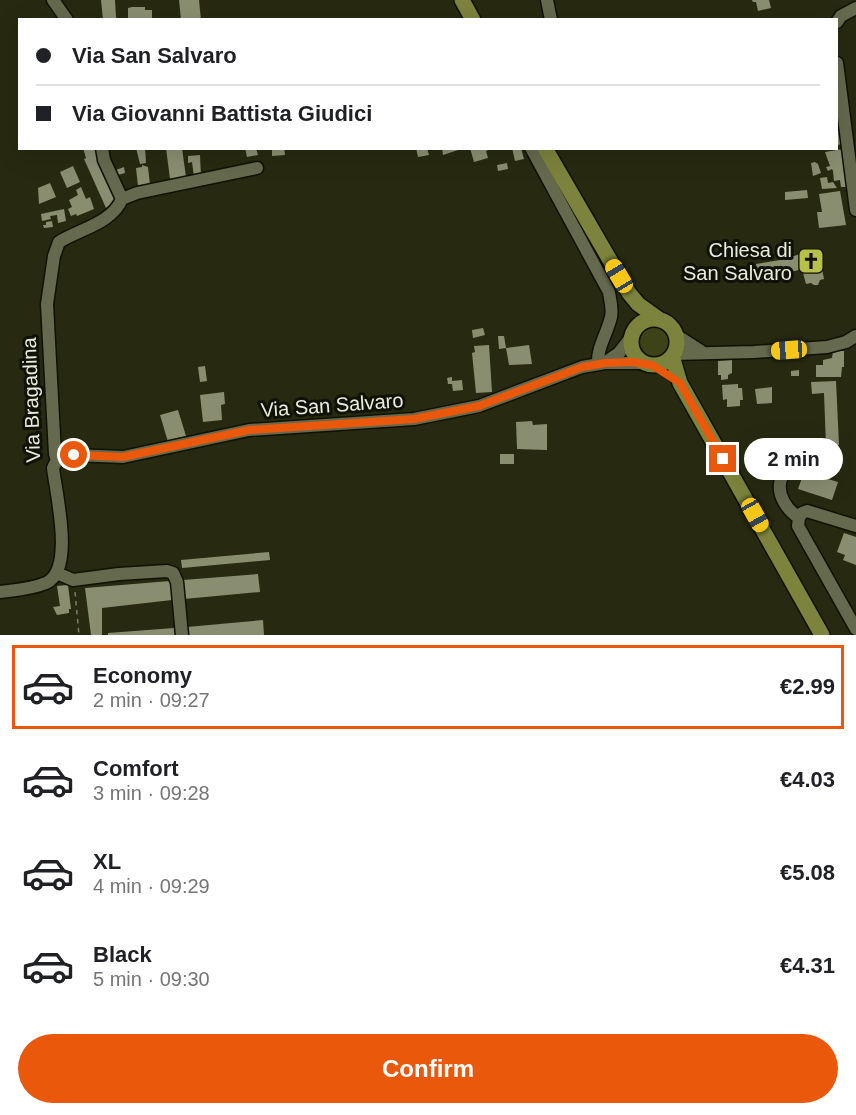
<!DOCTYPE html>
<meta charset="utf-8">
<style>
:root{--surface:#fff;--page:#f6f6f6;--text:#202124;--muted:#757577;--line:#e0e0e0;--accent:#ea580c}
body{margin:0;font-family:Helvetica,sans-serif;background:var(--page);color:var(--text);height:100vh;display:flex;flex-direction:column;font-size:22px;white-space:nowrap}
*{box-sizing:border-box;margin:0}
p{font-size:20px;color:var(--muted)}
.icon{flex:none;width:33px;height:33px;fill:none;stroke:currentColor;stroke-width:2;stroke-linecap:round;stroke-linejoin:round}
.map{position:relative;height:635px;overflow:hidden}
.drawer{display:flex;flex-direction:column;background:var(--surface);flex:1}
.drawer>*{flex:none}
.guide{position:absolute;left:18px;top:18px;width:820px;height:132px;border-radius:0px;box-shadow:0 6px 24px #0002;display:grid;align-content:center;height:132px;padding:0 18px;background:var(--surface)}
.end{position:absolute;width:27px;height:27px;margin:-14px;border:8px solid #ea580c;background:#fff;box-shadow:0 0 0 3px #fff}
.from{border-radius:50%}
.bubble{position:absolute;height:42px;border-radius:21px;background:var(--surface);box-shadow:0 6px 24px #0002;font-size:20px;font-weight:700;line-height:42px;text-align:center}
.car{position:absolute;width:18px;height:36px;margin:-18px -9px;border-radius:8px;box-shadow:0 0 4px 2px #0007;background:linear-gradient(#f5c518 24%,#345 0 40%,#f5c518 0 76%,#345 0 86%,#f5c518 0)}
.guide b{display:flex;align-items:center;gap:21px;height:57px;font-size:22px}
.guide b+b{border-top:2px solid var(--line)}
.guide i{width:15px;height:15px;background:var(--text)}
ul{padding:10px 0 0;list-style:none}
li{display:flex;align-items:center;gap:18px;height:84px;margin:0 12px 9px;padding:0 6px;border:3px solid transparent;border-radius:0px}
li div{flex:1}
li b{display:block;font-size:22px}
li em{font-style:normal;font-weight:700}
li.selected{border-color:var(--accent)}
li>.icon{width:54px;height:54px;stroke-width:1.5}
.primary-button{display:flex;gap:12px;margin-top:auto;padding:12px 18px}
.primary-button a{flex:1;height:69px;border-radius:36px;background:var(--accent);color:#fff;font-size:24px;font-weight:700;line-height:69px;text-align:center}
.map>svg:first-child{display:block}
.green{fill:#3d4217}
.building{fill:#8a8e71}
.lines{fill:none;stroke-linecap:round;stroke-linejoin:round}
.minor-casing{stroke:#101200;stroke-width:15}
.major-casing{stroke:#101200;stroke-width:18}
.path{stroke:#7b7e69;stroke-width:1.5;stroke-dasharray:4.5 4.5;stroke-linecap:butt}
.minor{stroke:#65694d;stroke-width:12}
.major{stroke:#7c833c;stroke-width:15}
.route{stroke:#ea580c;stroke-width:8}
.labels{text-anchor:middle;stroke-width:6;stroke-linejoin:round;paint-order:stroke}
.poi-label{font-size:20px;fill:#e9ecdc;stroke:#101107;text-anchor:end}
.street-label{font-size:20px;fill:#e9ecdc;stroke:#101107}
</style>
<div class="map">
<svg width="856" height="635" viewBox="0 0 856 635">
<rect width="100%" height="100%" fill="#272a10"/>
<path class="green" d="M640 342a14 14 0 1 1 28 0a14 14 0 1 1-28 0Z"/>
<path class="building" d="M 101,0 L 115,0 L 116,17 L 118,20 L 103,20 Z
M 179,0 L 199,0 L 201,20 L 181,20 Z
M 752,0 L 769,0 L 771,8 L 758,11 L 756,2 L 753,2 Z
M 132,7 L 145,7 L 145,10 L 152,10 L 152,20 L 128,20 L 128,8 Z
M 843,130 L 844,144 L 837,145 L 837,131 Z
M 83,148 L 97,148 L 118,201 L 106,208 L 84,159 L 86,158 Z
M 136,148 L 145,148 L 146,163 L 140,164 Z
M 166,148 L 182,148 L 186,177 L 170,179 Z
M 245,148 L 256,148 L 258,155 L 247,157 Z
M 272,148 L 284,148 L 285,155 L 272,156 Z
M 416,148 L 427,148 L 429,155 L 418,157 Z
M 442,148 L 461,148 L 461,149 L 443,155 Z
M 470,148 L 491,148 L 491,149 L 486,151 L 488,158 L 474,162 Z
M 512,148 L 521,148 L 524,159 L 515,161 Z
M 843,149 L 845,155 L 842,156 L 846,167 L 849,187 L 841,187 L 840,180 L 834,181 L 833,171 L 832,169 L 828,171 L 826,167 L 830,166 L 825,152 Z
M 200,155 L 201,176 L 194,177 L 192,162 L 188,163 L 188,156 Z
M 815,162 L 818,164 L 821,173 L 813,176 L 811,163 Z
M 507,163 L 508,169 L 498,171 L 497,165 Z
M 142,165 L 148,167 L 150,185 L 138,186 L 136,168 L 142,167 Z
M 73,166 L 80,182 L 67,188 L 60,172 Z
M 124,167 L 125,173 L 118,175 L 116,170 Z
M 827,177 L 828,183 L 833,182 L 837,188 L 822,189 L 820,178 Z
M 50,183 L 56,197 L 39,204 L 38,188 Z
M 81,187 L 86,199 L 90,197 L 94,209 L 77,216 L 76,214 L 71,216 L 68,209 L 72,207 L 69,200 L 78,195 L 76,190 Z
M 807,190 L 808,198 L 785,200 L 785,192 Z
M 840,191 L 846,225 L 819,228 L 817,212 L 822,212 L 819,194 Z
M 64,209 L 66,221 L 58,223 L 57,215 L 50,216 L 51,219 L 42,221 L 41,214 Z
M 52,221 L 53,227 L 44,228 L 43,225 L 46,225 L 46,222 Z
M 818,249 L 824,279 L 820,280 L 818,285 L 814,285 L 811,283 L 806,284 L 802,269 L 759,281 L 756,264 L 780,260 Z
M 483,328 L 485,335 L 473,338 L 472,330 Z
M 498,336 L 504,336 L 506,348 L 499,349 Z
M 489,345 L 492,392 L 476,393 L 472,353 L 475,352 L 474,346 Z
M 529,345 L 532,364 L 509,365 L 506,348 Z
M 833,351 L 844,351 L 844,367 L 842,367 L 841,377 L 816,377 L 816,365 L 823,365 L 823,360 L 832,358 Z
M 732,360 L 732,373 L 728,375 L 728,379 L 721,380 L 721,375 L 718,375 L 718,361 Z
M 205,366 L 207,381 L 200,382 L 198,367 Z
M 799,370 L 799,376 L 791,376 L 791,371 Z
M 452,377 L 452,381 L 462,380 L 463,390 L 453,391 L 452,384 L 448,384 L 447,378 Z
M 836,381 L 839,445 L 826,446 L 824,393 L 812,394 L 811,382 Z
M 738,384 L 738,388 L 742,388 L 743,400 L 740,400 L 740,406 L 727,407 L 727,399 L 723,400 L 722,385 Z
M 772,387 L 772,403 L 757,404 L 755,389 Z
M 224,392 L 225,404 L 221,405 L 222,420 L 203,422 L 200,395 Z
M 178,410 L 186,436 L 168,442 L 160,415 Z
M 532,421 L 533,425 L 547,424 L 547,450 L 517,449 L 516,422 Z
M 500,454 L 514,454 L 514,464 L 500,464 Z
M 804,472 L 838,482 L 832,500 L 798,489 Z
M 844,533 L 856,537 L 856,565 L 843,560 L 845,555 L 837,552 Z
M 269,552 L 270,560 L 182,568 L 181,560 Z
M 258,574 L 260,592 L 184,599 L 183,580 Z
M 170,581 L 172,600 L 102,608 L 102,635 L 91,635 L 85,588 Z
M 68,585 L 71,609 L 69,609 L 69,613 L 57,615 L 53,607 L 60,606 L 57,586 Z
M 263,620 L 264,635 L 188,635 L 187,627 Z
M 174,628 L 175,635 L 108,635 L 108,633 Z"/>
<g class="lines">
<g class="minor-casing">
<path id="minor" d="M 53,0 L 67,20
M 547,0 L 551,20
M 837,22 L 841,16 L 856,8
M 837,63 L 856,210
M 531,148 L 609,292 C 610,300 613,309 611,317 C 607,334 597,347 598,364
M 122,199 L 137,193 L 257,168
M 676,335 L 701,351
M 673,354 L 754,352 L 827,347 L 846,342 L 856,336
M 606,362 L 619,353 L 632,336
M 57,460 L 74,455 L 123,457 L 249,430 L 414,419 L 479,406 L 582,367 L 605,363 L 644,363
M 808,460 C 772,467 772,499 799,518 L 798,526 L 856,629
M 799,518 L 802,513 L 807,511 L 856,526
M 57,573 L 73,580 L 119,574 L 167,571 L 173,573 L 177,582 L 182,635
M 0,592 C 15,590 32,589 46,583 C 75,570 56,494 53,468 L 57,460 L 55,454 L 47,304 L 54,256 L 59,242 C 80,229 112,223 122,199 L 104,160 L 102,148"/>
</g>
<g class="major-casing">
<path id="major" d="M 462,0 L 473,20
M 545,148 L 629,293 L 638,304 L 659,319
M631 342a23 23 0 1 1 46 0a23 23 0 1 1-46 0Z
M 672,356 L 680,383 L 822,635"/>
</g>
<path class="path" d="M 75,592 L 79,635"/>
<use href="#minor" class="minor"/>
<use href="#major" class="major"/>
</g>
<g class="lines">
<path class="route" d="M 74,455 L 123,457 L 249,430 L 414,419 L 479,406 L 582,367 L 605,363 L 632,362 L 652,365 L 680,383 L 723,459"/>
</g>
<defs>
<g id="church-square" transform="scale(1.35)"><rect x="-9" y="-9" width="18" height="18" rx="4" fill="#b6c149" stroke="#101107"/><path d="M-1.2-6h2.4v3.5h3.3v2.4h-3.3V6h-2.4V-.1h-3.3v-2.4h3.3Z" fill="#111"/></g>
</defs>
<g fill-rule="evenodd">
<use href="#church-square" x="811" y="261"/>
</g>
<g class="labels">
<g class="poi-label">
<text x="792" y="257">Chiesa di<tspan x="792" dy="23">San Salvaro</tspan></text>
</g>
<g class="street-label">
<text transform="translate(31 400) rotate(-92)" y="7">Via Bragadina</text>
<text transform="translate(332 405) rotate(-4)" y="7">Via San Salvaro</text>
</g>
</g>
</svg>
<i class="end from" style="left:74px;top:455px"></i>
<i class="end" style="left:723px;top:459px"></i>
<div class="bubble" style="left:744px;top:438px;width:99px">2 min</div>
<i class="car" style="left:619px;top:276px;rotate:329deg"></i>
<i class="car" style="left:789px;top:350px;rotate:266deg"></i>
<i class="car" style="left:755px;top:515px;rotate:151deg"></i>
<div class="guide">
<b><i class="from"></i>Via San Salvaro</b>
<b><i></i>Via Giovanni Battista Giudici</b>
</div>
</div>
<section class="drawer">
<ul>
<li class="selected"><svg class="icon" aria-label="car" viewBox="0 0 24 24"><path d="M5 17H2v-5l4-1 3-4h7l3 4 3 1v5h-3M9 17h6M6 11h13"/><circle cx="7" cy="17" r="2"/><circle cx="17" cy="17" r="2"/></svg><div><b>Economy</b><p>2 min · 09:27</p></div><em>€2.99</em></li>
<li><svg class="icon" aria-label="car" viewBox="0 0 24 24"><path d="M5 17H2v-5l4-1 3-4h7l3 4 3 1v5h-3M9 17h6M6 11h13"/><circle cx="7" cy="17" r="2"/><circle cx="17" cy="17" r="2"/></svg><div><b>Comfort</b><p>3 min · 09:28</p></div><em>€4.03</em></li>
<li><svg class="icon" aria-label="car" viewBox="0 0 24 24"><path d="M5 17H2v-5l4-1 3-4h7l3 4 3 1v5h-3M9 17h6M6 11h13"/><circle cx="7" cy="17" r="2"/><circle cx="17" cy="17" r="2"/></svg><div><b>XL</b><p>4 min · 09:29</p></div><em>€5.08</em></li>
<li><svg class="icon" aria-label="car" viewBox="0 0 24 24"><path d="M5 17H2v-5l4-1 3-4h7l3 4 3 1v5h-3M9 17h6M6 11h13"/><circle cx="7" cy="17" r="2"/><circle cx="17" cy="17" r="2"/></svg><div><b>Black</b><p>5 min · 09:30</p></div><em>€4.31</em></li>
</ul>
<div class="primary-button"><a>Confirm</a></div>
</section>
